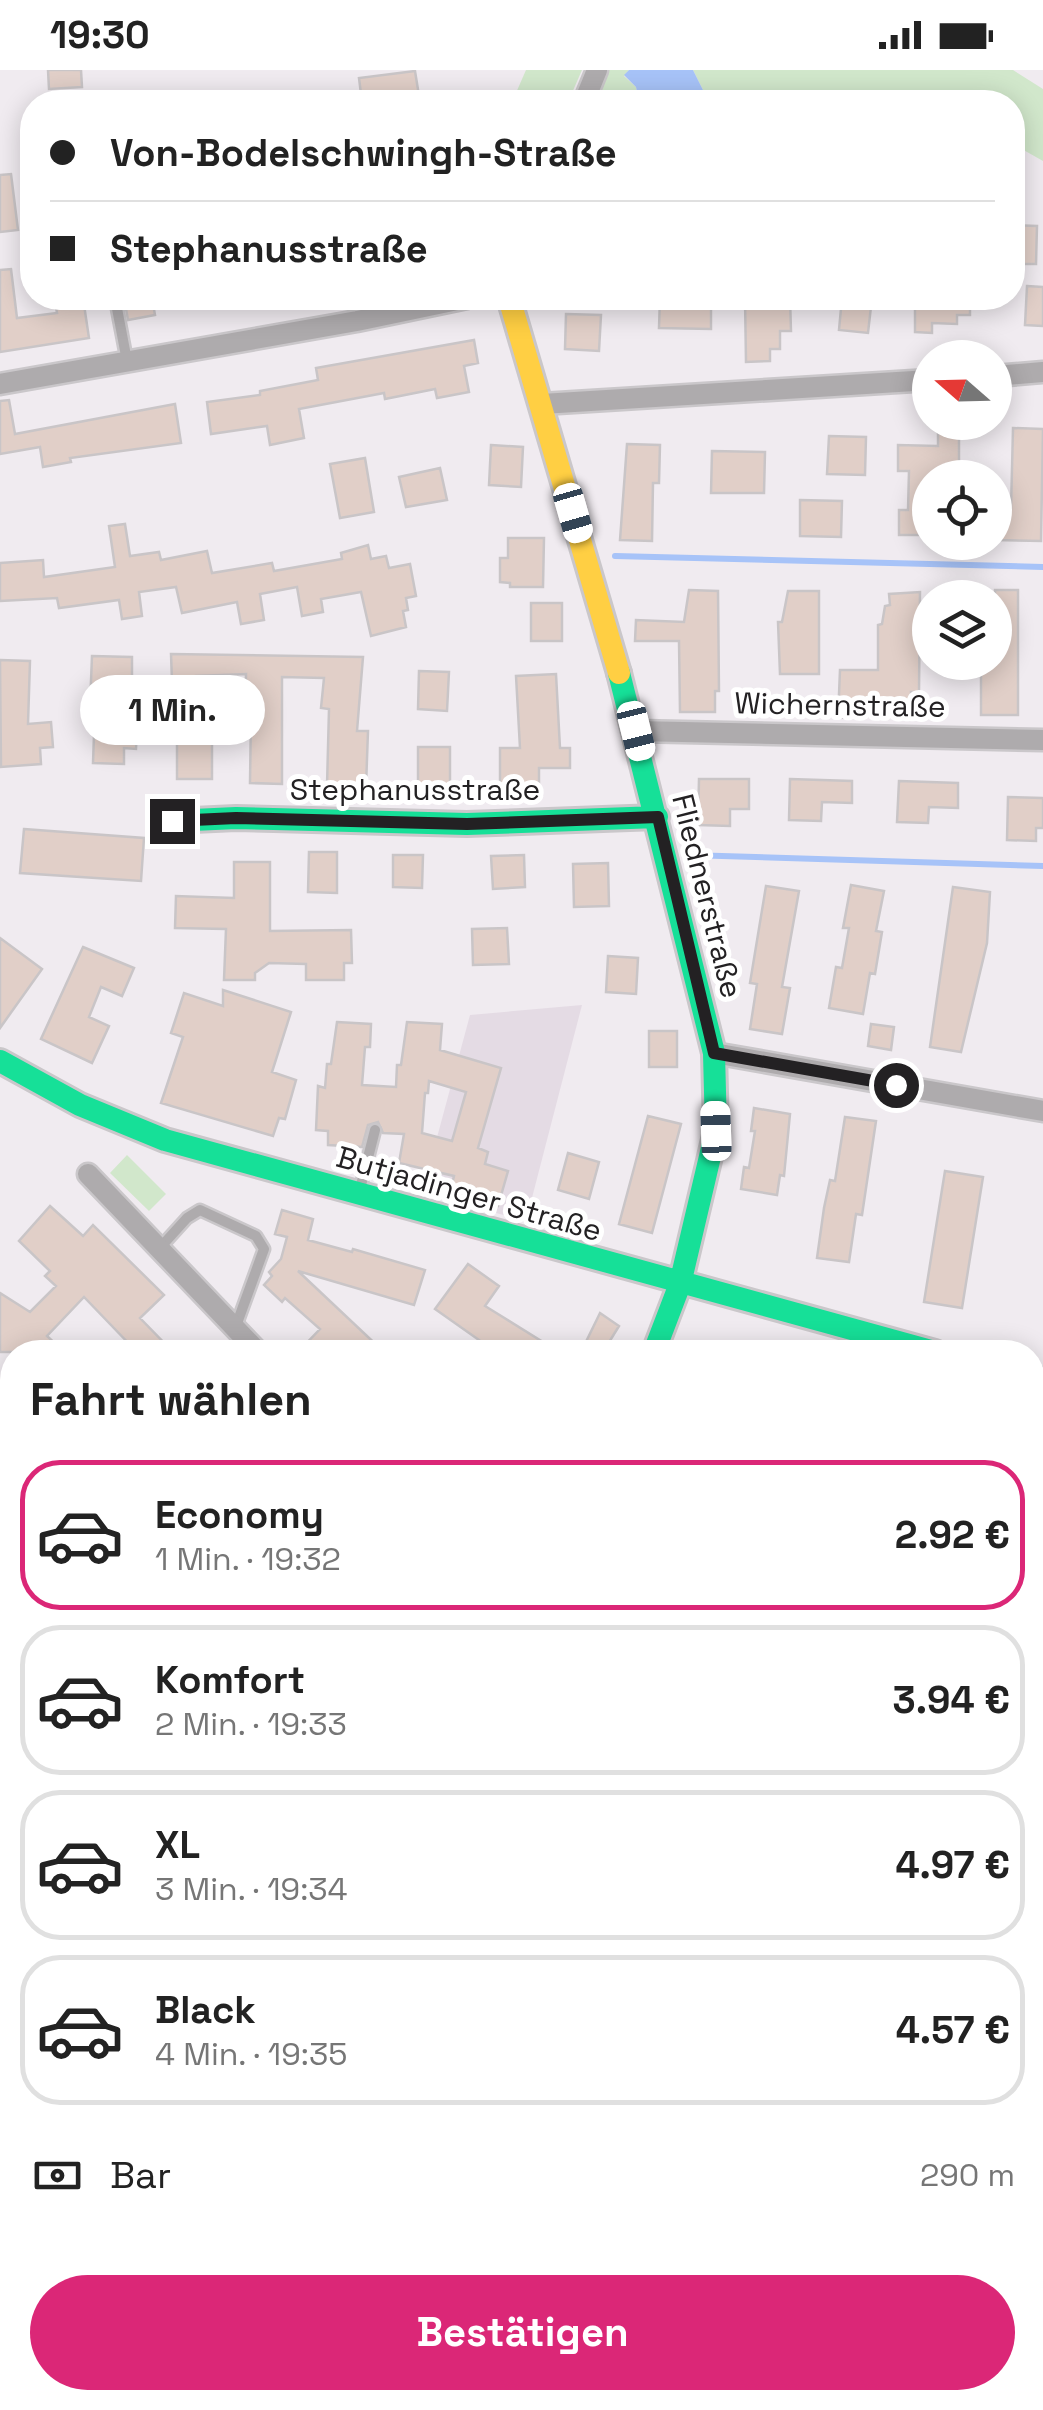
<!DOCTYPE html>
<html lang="de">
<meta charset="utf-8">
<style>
:root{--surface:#fff;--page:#f6f6f6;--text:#222;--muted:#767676;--line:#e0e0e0;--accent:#db2777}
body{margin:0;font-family:"Space Grotesk",sans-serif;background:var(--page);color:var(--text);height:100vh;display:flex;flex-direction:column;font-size:38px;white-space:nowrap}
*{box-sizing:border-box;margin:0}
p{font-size:32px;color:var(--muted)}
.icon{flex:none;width:55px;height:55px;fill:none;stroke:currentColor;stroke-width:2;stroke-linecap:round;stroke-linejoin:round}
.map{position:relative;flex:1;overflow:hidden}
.side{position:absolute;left:0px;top:1270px;width:1045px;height:1070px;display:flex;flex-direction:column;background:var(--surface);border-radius:40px 40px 0 0;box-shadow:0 5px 25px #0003}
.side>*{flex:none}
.banner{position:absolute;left:20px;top:20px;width:1005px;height:220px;border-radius:40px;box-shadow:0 5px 25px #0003;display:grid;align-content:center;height:220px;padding:0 30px;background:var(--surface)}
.needle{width:65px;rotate:290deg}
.controls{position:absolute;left:912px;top:270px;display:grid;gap:20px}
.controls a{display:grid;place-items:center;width:100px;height:100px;border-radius:50%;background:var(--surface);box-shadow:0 5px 25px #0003;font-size:50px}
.end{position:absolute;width:45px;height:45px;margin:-22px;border:12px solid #232123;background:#fff;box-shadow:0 0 0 5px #fff}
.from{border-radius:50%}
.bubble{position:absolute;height:70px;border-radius:35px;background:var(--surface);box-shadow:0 5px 25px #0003;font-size:32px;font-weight:800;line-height:70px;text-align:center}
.car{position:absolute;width:30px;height:60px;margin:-30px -15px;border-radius:12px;box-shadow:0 0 8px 2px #0007;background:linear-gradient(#fff 24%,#345 0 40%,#fff 0 76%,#345 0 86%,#fff 0)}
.banner b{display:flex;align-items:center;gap:35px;height:95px;font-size:38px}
.banner b+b{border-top:2px solid var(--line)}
.banner i{width:25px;height:25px;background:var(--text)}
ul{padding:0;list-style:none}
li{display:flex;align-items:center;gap:30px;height:150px;margin:0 20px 15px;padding:0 10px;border:5px solid var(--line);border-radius:40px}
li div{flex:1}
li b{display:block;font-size:38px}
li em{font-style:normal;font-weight:800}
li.on{border-color:var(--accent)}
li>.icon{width:90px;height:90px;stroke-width:1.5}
h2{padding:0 30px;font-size:45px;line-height:120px}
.pay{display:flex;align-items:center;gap:25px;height:110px;padding:0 30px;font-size:38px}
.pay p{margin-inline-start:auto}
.primary-button{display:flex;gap:20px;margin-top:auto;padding:20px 30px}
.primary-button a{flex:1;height:115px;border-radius:60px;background:var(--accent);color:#fff;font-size:40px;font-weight:800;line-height:115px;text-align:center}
.status{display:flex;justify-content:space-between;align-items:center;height:70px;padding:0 50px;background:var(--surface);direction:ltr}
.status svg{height:28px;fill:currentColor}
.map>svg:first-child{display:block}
.built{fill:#e4dbe4}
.green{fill:#d1e7cb}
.water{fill:#a7c3f8}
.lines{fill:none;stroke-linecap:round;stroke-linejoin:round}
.stream{stroke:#a7c3f8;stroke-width:6}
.building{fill:#e1cfc8;stroke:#c9c5c7;stroke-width:2.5;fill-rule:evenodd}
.lane-casing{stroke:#cac7ca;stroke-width:15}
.street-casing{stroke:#cac7ca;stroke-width:25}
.fast-casing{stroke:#cac7ca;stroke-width:28}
.slow-casing{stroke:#cac7ca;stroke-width:28}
.lane{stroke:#aeabad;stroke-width:10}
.street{stroke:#aeabad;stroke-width:20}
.fast{stroke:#16e098;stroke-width:22}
.slow{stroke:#ffcf43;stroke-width:22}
.route{stroke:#232123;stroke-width:12}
.labels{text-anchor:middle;stroke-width:10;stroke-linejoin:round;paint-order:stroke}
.street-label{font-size:30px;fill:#232123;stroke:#fff}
</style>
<div class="status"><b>19:30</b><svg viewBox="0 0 49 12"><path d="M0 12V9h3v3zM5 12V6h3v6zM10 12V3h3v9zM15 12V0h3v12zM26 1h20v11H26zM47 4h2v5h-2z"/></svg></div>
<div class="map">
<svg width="1043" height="2340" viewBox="0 0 1043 2340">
<rect width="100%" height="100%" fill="#f0ebf0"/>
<path class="built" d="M 582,935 L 526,1151 L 422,1123 L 470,945 Z"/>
<path class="green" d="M 526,0 L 582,0 L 568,32 L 512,32 Z
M 607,0 L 629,0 L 624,6 L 636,17 L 639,32 L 593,32 Z
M 693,0 L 1013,0 L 1043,19 L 1043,91 L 1013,74 L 1012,32 L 709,32 Z
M 127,1085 L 166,1124 L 149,1141 L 110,1103 Z
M 27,2328 L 294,2328 L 308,2340 L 26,2340 Z"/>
<path class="water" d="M 629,0 L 693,0 L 709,32 L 639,32 L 636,17 L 624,5 Z"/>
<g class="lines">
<path class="stream" d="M 615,486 L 1043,497
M 688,785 L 1043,796"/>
</g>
<path class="building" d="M 48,0 L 81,0 L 82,17 L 49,19 Z
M 415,1 L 420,32 L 362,32 L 359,8 Z
M 11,104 L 18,160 L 0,162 L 0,105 Z
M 1012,155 L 1037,156 L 1036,194 L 1012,194 Z
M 11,199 L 17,248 L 57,243 L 55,231 L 83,228 L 89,268 L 0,282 L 0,200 Z
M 1027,216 L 1043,217 L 1043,256 L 1025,255 Z
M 124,228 L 152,228 L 155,245 L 128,250 Z
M 660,228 L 688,228 L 688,235 L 711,235 L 711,259 L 659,258 Z
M 745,228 L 790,228 L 791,261 L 780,261 L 780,279 L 770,279 L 770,291 L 746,292 Z
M 842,228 L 872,228 L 868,263 L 839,260 Z
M 929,228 L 970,228 L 970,245 L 957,245 L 957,254 L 932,253 L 932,263 L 915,262 L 915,238 L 929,238 Z
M 566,244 L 601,245 L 599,281 L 565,279 Z
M 474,270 L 478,293 L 464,296 L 469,322 L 437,328 L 435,319 L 385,329 L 384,323 L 299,339 L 304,368 L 270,375 L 267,356 L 211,364 L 207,332 L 260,325 L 260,321 L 318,310 L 316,298 Z
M 9,330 L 15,364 L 175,334 L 181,373 L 70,388 L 71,392 L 43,397 L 40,377 L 0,384 L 0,331 Z
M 1013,358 L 1043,359 L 1041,471 L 995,470 L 995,439 L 1011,439 Z
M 938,361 L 959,362 L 959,408 L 930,408 L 929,465 L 899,465 L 899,440 L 908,440 L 909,401 L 898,401 L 898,375 L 938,376 Z
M 829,366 L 866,367 L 865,405 L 827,404 Z
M 627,374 L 660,375 L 659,413 L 653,413 L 652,471 L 620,470 Z
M 491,375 L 523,377 L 521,417 L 489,415 Z
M 712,381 L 765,382 L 764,423 L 711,423 Z
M 365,388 L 374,442 L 340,448 L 330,394 Z
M 440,398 L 447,430 L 406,437 L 399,407 Z
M 800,430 L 842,431 L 841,467 L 800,466 Z
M 125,454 L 130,486 L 159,482 L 161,490 L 207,481 L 212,503 L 272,493 L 274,501 L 342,489 L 341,483 L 368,475 L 371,489 L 386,486 L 389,498 L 410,494 L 416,526 L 406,528 L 408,540 L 403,541 L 406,557 L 371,566 L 361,522 L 321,529 L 323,542 L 302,546 L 297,517 L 260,524 L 264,550 L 241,554 L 237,532 L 182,543 L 176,517 L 139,522 L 142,546 L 122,549 L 119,530 L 59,538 L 57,528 L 0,531 L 0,493 L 43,490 L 44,507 L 115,497 L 109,456 Z
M 508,468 L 544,468 L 543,517 L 510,517 L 510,513 L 500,512 L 500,488 L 508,488 Z
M 689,520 L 718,521 L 719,621 L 715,621 L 715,642 L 680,642 L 679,571 L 635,571 L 636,550 L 684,552 Z
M 995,520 L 1018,520 L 1018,645 L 981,645 L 981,592 L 995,592 Z
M 788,521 L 819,521 L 819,604 L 780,604 L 778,552 L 782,552 Z
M 920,522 L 919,622 L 911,622 L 912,643 L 838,648 L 840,600 L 878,600 L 878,555 L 882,554 L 885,536 L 890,535 L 889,524 Z
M 531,533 L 562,533 L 562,571 L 531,571 Z
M 171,584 L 363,587 L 357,661 L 368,661 L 366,717 L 327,716 L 329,639 L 321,638 L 324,608 L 282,607 L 282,714 L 250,713 L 251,643 L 245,643 L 246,604 L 196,606 L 198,660 L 212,660 L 212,709 L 177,709 L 177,640 L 173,640 Z
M 92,586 L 132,587 L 132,611 L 124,611 L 123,656 L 137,657 L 136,679 L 124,678 L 124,694 L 93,693 L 95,636 L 90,636 Z
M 0,590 L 30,591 L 28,654 L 51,652 L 53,677 L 40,678 L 41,694 L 1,697 Z
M 419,601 L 449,602 L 447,641 L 418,639 Z
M 556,604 L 560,678 L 570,678 L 570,698 L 539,698 L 539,719 L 500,719 L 500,678 L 520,678 L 516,606 Z
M 418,677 L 450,677 L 450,716 L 418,716 Z
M 699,709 L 749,709 L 749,739 L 730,739 L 730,756 L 698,755 Z
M 790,709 L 852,711 L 852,733 L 822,732 L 821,751 L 789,750 Z
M 899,711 L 958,713 L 958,738 L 929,737 L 928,753 L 897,752 Z
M 1008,727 L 1043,728 L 1043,758 L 1036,758 L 1036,771 L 1007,770 Z
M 24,759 L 144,768 L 141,811 L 20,803 Z
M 309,782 L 337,782 L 337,823 L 308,822 Z
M 393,785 L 423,785 L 422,818 L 393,817 Z
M 524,785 L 525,817 L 493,819 L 491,786 Z
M 234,792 L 270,792 L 270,861 L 351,860 L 352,893 L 344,893 L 344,910 L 306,910 L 306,894 L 269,893 L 255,903 L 255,910 L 224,910 L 226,859 L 175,858 L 176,826 L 234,828 Z
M 608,793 L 609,836 L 574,837 L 573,794 Z
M 851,815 L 884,821 L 876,861 L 882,862 L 875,904 L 870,903 L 863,944 L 829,938 L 836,897 L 842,898 L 849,858 L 843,858 Z
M 766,816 L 799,821 L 782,917 L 790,918 L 782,964 L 750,959 L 757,914 L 750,913 Z
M 953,817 L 990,822 L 987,873 L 961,982 L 930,977 Z
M 507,858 L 509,894 L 473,895 L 472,859 Z
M 0,868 L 42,899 L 0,958 Z
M 83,877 L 134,898 L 122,926 L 101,917 L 89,947 L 109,956 L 92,993 L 41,969 Z
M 608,886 L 638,888 L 636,924 L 606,922 Z
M 223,920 L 291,942 L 272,1002 L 296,1010 L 285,1049 L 279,1048 L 273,1066 L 161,1033 L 183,967 L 171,963 L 184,923 L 223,936 Z
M 337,952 L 371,954 L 370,977 L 365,977 L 362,1015 L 396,1017 L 397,995 L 401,995 L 407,952 L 442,954 L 440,980 L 501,998 L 478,1078 L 488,1082 L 485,1094 L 508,1101 L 498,1136 L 450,1122 L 454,1106 L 399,1093 L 404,1064 L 383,1063 L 378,1052 L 368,1055 L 362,1077 L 328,1075 L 328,1061 L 316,1060 L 318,1016 L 325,1018 L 327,994 L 331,994 ZM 429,1011 L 466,1022 L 452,1071 L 422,1063 L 425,1023 L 428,1023 Z
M 871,954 L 894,957 L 891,980 L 868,976 Z
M 649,961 L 677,961 L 677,997 L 649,997 Z
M 754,1038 L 790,1044 L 784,1106 L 780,1105 L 777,1125 L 741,1119 L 744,1097 L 749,1098 L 755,1061 L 751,1061 Z
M 648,1046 L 681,1054 L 652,1163 L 619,1154 Z
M 845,1047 L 876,1051 L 862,1145 L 856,1144 L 849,1192 L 817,1188 L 824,1138 L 830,1110 L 835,1111 Z
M 568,1083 L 599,1092 L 589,1129 L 558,1120 Z
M 945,1101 L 983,1107 L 962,1238 L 924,1232 Z
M 50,1136 L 83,1166 L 93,1155 L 164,1225 L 140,1248 L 173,1282 L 137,1282 L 84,1227 L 47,1266 L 64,1282 L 0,1282 L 0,1223 L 30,1242 L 56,1216 L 45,1206 L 50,1201 L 19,1171 Z
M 282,1140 L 313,1149 L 308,1170 L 352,1182 L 353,1179 L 425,1200 L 414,1235 L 298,1201 L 384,1282 L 298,1282 L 320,1259 L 285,1228 L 282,1232 L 264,1215 L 272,1206 L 269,1202 L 281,1189 L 287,1167 L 275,1164 Z
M 468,1194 L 499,1216 L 485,1236 L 559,1282 L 496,1282 L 435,1239 Z
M 600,1243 L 619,1256 L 603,1282 L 581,1282 Z"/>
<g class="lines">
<g class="lane-casing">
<path id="lane" d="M 115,228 L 127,291
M 359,1123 L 375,1060
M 158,1180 L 187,1148 L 200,1140 L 256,1166 L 264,1179 L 236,1256
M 1032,1614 L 1043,1601"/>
</g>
<g class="street-casing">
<path id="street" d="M 584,32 L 597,0
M 995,306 L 1043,302
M 0,314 L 357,251 L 467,228
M 542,334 L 930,310
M 636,661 L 1043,670
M 714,983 L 1043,1041
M 88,1104 L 258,1282
M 1032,1419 L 1043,1403
M 0,1667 L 12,1663
M 0,1888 L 12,1965
M 1032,1889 L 1043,1896
M 938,2328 L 952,2340
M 12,2340 L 13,2328
M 1043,2340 L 1043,2339"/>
</g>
<g class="fast-casing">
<path id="fast" d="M 619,603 L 714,983 L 716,1061 L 680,1214 L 654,1282
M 172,751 L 236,748 L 467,754 L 657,747
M 0,991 L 80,1035 L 165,1070 L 935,1282
M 1032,1308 L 1043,1310"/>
</g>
<g class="slow-casing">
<path id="slow" d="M 509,228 L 619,603"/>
</g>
<use href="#lane" class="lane"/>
<use href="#street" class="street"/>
<use href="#fast" class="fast"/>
<use href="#slow" class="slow"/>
</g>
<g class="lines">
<path class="route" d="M 172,751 L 236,748 L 467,754 L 658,747 L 714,983 L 896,1015"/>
</g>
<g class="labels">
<g class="street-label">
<text transform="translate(840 635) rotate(1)" y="10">Wichernstraße</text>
<text x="415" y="730">Stephanusstraße</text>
<text transform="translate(707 826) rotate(76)" y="10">Fliednerstraße</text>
<text transform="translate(469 1124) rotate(16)" y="10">Butjadinger Straße</text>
</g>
</g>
</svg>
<div class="controls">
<a><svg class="needle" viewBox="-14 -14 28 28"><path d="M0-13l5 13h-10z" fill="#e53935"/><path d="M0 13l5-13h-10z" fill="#767676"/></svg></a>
<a><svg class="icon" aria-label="locate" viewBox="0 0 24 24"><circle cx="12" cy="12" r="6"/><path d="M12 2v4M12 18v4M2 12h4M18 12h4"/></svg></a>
<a><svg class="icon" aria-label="layers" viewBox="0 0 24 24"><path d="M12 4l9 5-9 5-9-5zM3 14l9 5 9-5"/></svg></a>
</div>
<i class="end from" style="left:896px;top:1015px"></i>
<i class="end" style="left:172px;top:751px"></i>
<div class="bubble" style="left:80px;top:605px;width:185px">1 Min.</div>
<i class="car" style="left:573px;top:443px;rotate:164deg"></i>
<i class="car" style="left:636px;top:661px;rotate:166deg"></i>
<i class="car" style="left:716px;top:1061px;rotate:358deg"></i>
<div class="banner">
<b><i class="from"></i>Von-Bodelschwingh-Straße</b>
<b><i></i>Stephanusstraße</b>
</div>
<section class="side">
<h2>Fahrt wählen</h2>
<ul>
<li class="on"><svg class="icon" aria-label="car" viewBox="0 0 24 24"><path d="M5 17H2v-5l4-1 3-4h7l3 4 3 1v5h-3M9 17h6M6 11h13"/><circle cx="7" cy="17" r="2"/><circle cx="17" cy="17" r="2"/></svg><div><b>Economy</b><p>1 Min. · 19:32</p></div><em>2.92 €</em></li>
<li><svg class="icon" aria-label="car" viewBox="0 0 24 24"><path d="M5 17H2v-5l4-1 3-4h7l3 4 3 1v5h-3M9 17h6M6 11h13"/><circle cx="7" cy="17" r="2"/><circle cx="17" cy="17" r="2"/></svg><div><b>Komfort</b><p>2 Min. · 19:33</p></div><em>3.94 €</em></li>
<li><svg class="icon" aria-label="car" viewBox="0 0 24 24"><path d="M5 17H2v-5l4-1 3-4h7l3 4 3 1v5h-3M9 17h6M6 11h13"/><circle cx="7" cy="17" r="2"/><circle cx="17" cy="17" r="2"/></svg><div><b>XL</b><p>3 Min. · 19:34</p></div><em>4.97 €</em></li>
<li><svg class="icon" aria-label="car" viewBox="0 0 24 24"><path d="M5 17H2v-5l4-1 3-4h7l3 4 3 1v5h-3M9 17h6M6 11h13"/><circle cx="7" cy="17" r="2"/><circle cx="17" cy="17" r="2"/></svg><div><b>Black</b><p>4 Min. · 19:35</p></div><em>4.57 €</em></li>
</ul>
<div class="pay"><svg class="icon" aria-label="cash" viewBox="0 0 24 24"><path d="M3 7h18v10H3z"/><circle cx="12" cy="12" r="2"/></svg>Bar<p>290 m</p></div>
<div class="primary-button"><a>Bestätigen</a></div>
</section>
</div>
